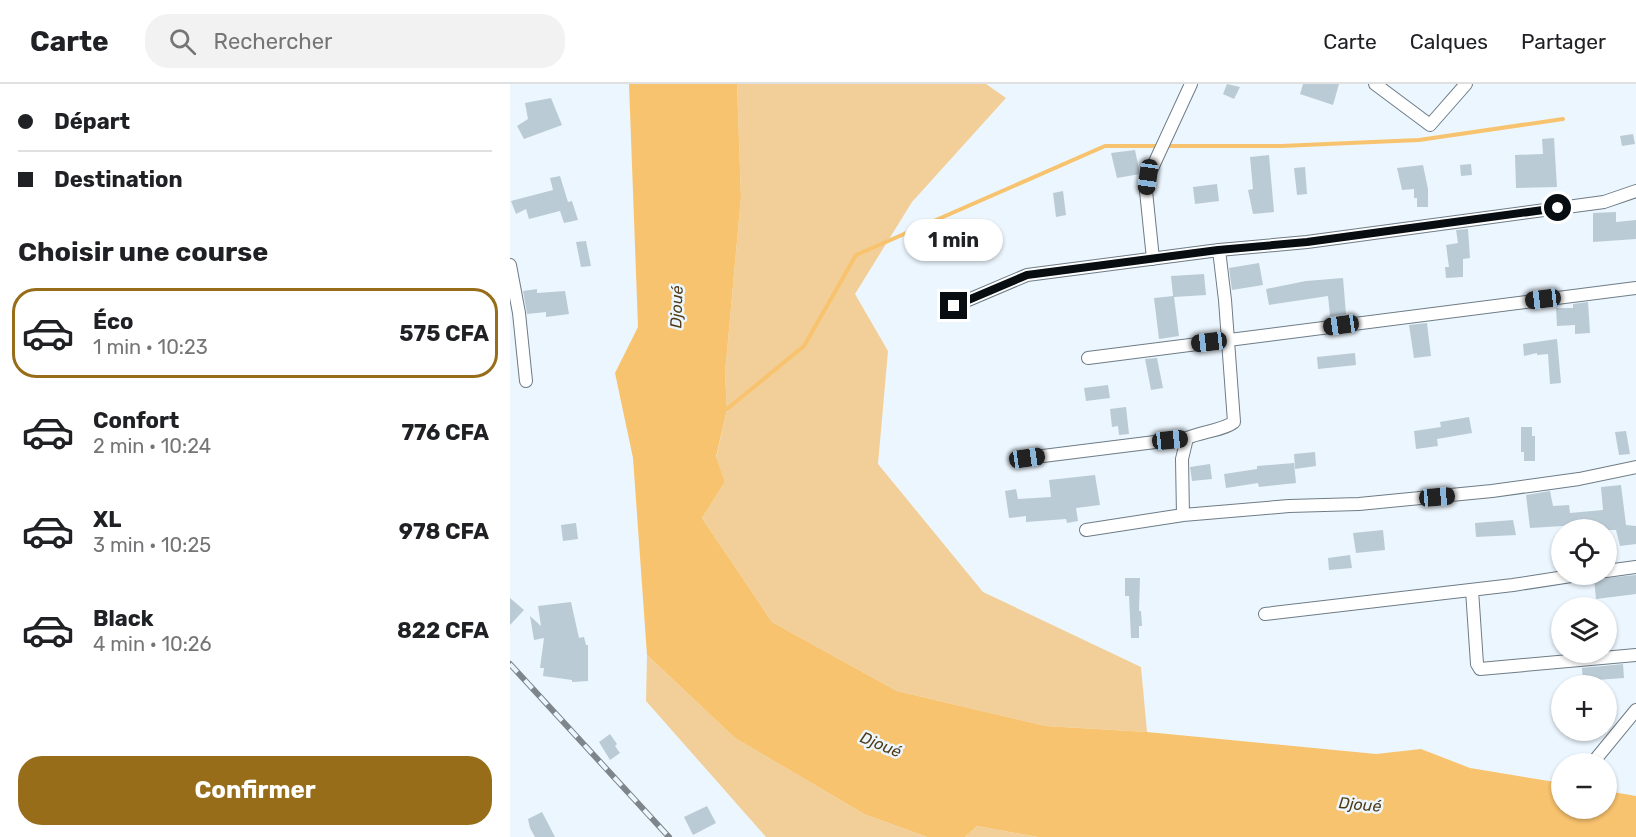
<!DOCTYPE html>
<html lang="fr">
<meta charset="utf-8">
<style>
:root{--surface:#fff;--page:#f2f2f2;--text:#202124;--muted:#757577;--line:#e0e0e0;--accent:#986d1a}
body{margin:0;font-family:Rubik,sans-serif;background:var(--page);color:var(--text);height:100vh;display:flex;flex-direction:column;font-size:22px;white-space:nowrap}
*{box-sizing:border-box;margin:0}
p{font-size:20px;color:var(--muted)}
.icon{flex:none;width:33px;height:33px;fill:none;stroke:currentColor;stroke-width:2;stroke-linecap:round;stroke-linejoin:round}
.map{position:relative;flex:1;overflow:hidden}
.panel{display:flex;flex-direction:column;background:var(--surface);width:510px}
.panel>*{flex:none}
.banner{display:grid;align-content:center;height:132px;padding:0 18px;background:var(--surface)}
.tools{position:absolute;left:1041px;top:435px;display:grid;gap:12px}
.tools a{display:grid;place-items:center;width:66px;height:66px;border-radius:50%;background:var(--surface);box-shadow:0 2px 4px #0004;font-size:30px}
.end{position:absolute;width:27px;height:27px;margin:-14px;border:8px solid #080d11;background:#fff;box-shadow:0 0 0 3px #fff}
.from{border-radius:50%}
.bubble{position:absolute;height:42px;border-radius:21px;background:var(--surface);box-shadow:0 2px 4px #0004;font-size:20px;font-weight:700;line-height:42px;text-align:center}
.car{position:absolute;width:18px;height:36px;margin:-18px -9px;border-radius:8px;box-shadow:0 0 4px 2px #0007;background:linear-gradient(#222 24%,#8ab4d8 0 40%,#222 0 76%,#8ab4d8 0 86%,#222 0)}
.banner b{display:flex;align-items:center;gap:21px;height:57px;font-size:22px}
.banner b+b{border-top:2px solid var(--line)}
.banner i{width:15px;height:15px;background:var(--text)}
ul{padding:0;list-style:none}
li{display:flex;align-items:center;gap:18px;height:90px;margin:0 12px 9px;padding:0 6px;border:3px solid transparent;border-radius:24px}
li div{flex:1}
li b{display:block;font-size:22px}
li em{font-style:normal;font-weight:700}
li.selected{border-color:var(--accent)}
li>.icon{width:54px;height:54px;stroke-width:1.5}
h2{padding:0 18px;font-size:27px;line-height:72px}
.action{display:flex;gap:12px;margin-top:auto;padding:12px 18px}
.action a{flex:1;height:69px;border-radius:24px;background:var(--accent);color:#fff;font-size:24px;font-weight:700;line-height:69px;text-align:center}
header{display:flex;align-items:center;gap:36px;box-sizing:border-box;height:84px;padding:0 30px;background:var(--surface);border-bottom:2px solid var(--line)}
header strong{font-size:28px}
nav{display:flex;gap:33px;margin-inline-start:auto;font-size:21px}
.search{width:420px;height:54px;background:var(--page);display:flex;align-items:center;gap:15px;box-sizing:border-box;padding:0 21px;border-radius:24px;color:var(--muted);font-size:22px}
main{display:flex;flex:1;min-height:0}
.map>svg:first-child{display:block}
.green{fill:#f2cf98}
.water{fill:#f8c36e}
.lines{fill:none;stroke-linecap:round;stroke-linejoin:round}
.stream{stroke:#f8c36e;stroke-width:4}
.building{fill:#bacbd6}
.street-casing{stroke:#6d7c86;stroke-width:14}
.street{stroke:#fff;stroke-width:12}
.rail-casing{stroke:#7e868c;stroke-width:6}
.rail{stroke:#ecf6fe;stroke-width:4;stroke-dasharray:11;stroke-linecap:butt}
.route{stroke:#080d11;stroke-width:8}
.labels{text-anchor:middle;stroke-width:5;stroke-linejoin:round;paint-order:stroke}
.water-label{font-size:16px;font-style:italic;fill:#503b16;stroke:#ecf6fe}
</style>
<header>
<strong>Carte</strong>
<div class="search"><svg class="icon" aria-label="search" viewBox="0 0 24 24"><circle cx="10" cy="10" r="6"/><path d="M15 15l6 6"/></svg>Rechercher</div>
<nav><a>Carte</a><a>Calques</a><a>Partager</a></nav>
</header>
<main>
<section class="panel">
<div class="banner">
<b><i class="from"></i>Départ</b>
<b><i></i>Destination</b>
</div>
<h2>Choisir une course</h2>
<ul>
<li class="selected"><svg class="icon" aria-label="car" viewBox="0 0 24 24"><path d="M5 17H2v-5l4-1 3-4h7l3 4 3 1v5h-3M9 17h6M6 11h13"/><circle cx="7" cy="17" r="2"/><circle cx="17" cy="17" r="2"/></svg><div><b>Éco</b><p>1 min · 10:23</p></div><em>575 CFA</em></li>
<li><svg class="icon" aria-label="car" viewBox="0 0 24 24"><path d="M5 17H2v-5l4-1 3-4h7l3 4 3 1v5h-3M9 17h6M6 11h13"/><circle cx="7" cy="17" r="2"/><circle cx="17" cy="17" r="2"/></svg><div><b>Confort</b><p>2 min · 10:24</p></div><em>776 CFA</em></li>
<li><svg class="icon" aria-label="car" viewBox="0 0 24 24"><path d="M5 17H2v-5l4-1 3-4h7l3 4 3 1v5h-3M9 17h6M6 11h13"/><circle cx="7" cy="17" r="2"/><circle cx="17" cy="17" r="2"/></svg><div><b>XL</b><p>3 min · 10:25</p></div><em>978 CFA</em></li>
<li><svg class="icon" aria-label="car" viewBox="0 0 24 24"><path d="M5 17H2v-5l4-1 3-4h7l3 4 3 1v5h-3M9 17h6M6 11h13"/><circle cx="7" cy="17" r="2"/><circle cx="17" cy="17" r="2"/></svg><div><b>Black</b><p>4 min · 10:26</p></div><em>822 CFA</em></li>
</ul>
<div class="action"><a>Confirmer</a></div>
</section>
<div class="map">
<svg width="1126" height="753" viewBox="0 0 1126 753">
<rect width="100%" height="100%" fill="#ecf6fe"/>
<path class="green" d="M 227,0 L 476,0 L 496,14 L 402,118 L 345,210 L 378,267 L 368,380 L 473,508 L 631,583 L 637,648 L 536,642 L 387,607 L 262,538 L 192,434 L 215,398 L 206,374 L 217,325 L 215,290 L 231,113 Z
M 137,571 L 225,654 L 354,730 L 417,753 L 256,753 L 136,617 Z
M 467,742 L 528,753 L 455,753 Z"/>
<path class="water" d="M 119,0 L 227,0 L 231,113 L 215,290 L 217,325 L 206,373 L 215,398 L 192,434 L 262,538 L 387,607 L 536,642 L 637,648 L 866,670 L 911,665 L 960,684 L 1051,699 L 1052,724 L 1096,724 L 1097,707 L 1126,712 L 1126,753 L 528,753 L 467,742 L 455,753 L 417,753 L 354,730 L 225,654 L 137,571 L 123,374 L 105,289 L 128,243 Z"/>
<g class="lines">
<path class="stream" d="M 212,325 L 217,325 L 294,262 L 346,171 L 595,62 L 771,62 L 909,56 L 1053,35"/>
</g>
<path class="building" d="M 717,0 L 730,3 L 724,15 L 713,10 Z
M 793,0 L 829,0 L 823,21 L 790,10 Z
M 41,14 L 52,41 L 14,55 L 7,42 L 18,35 L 15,19 Z
M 1123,50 L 1125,60 L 1112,62 L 1110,52 Z
M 1044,54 L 1047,103 L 1006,104 L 1005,71 L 1033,70 L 1032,55 Z
M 625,66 L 630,90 L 607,94 L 601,69 Z
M 759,71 L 764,128 L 743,130 L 738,106 L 743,105 L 740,73 Z
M 961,80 L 962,91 L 951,92 L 950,81 Z
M 913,81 L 918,105 L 918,123 L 907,123 L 907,114 L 904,114 L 904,105 L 892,106 L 887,84 Z
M 795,83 L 797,110 L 787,111 L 784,84 Z
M 50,92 L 58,118 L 62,117 L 68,136 L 54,139 L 50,127 L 19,135 L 16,125 L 6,130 L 1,117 L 43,106 L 40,94 Z
M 707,100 L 709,117 L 685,120 L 683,103 Z
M 553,107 L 556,131 L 546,133 L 543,109 Z
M 1106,128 L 1106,138 L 1126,136 L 1126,155 L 1083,158 L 1083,129 Z
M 454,141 L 468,142 L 467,158 L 453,158 Z
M 958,145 L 960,174 L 953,175 L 953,193 L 936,194 L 935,183 L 939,183 L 936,161 L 948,159 L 946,146 Z
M 76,157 L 81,182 L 71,183 L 66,158 Z
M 749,179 L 753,201 L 722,206 L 719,184 Z
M 694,190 L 696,211 L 664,213 L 669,252 L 649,255 L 644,214 L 663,212 L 661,192 Z
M 833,194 L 836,230 L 820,232 L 818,212 L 759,221 L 756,205 L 796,197 Z
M 27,205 L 27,209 L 55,207 L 59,230 L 36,233 L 36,228 L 17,230 L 13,207 Z
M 1078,218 L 1080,249 L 1065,250 L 1065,241 L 1047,242 L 1046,224 L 1063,224 L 1063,220 Z
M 917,239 L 921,272 L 904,274 L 899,241 Z
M 1047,255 L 1051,299 L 1040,300 L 1038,270 L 1027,271 L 1027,269 L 1014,272 L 1013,260 Z
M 845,269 L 846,281 L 808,285 L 807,273 Z
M 647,274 L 653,304 L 641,306 L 635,275 Z
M 598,301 L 600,314 L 576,317 L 574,304 Z
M 616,323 L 619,350 L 609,351 L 608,342 L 602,343 L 600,325 Z
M 959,333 L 962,349 L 927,355 L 928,362 L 906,365 L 904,347 L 931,343 L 930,338 Z
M 1011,343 L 1022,343 L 1022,352 L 1025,352 L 1025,377 L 1014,377 L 1014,368 L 1011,368 Z
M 1116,347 L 1120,370 L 1109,371 L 1105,348 Z
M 805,368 L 806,382 L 785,385 L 784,370 Z
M 784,379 L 786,399 L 749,403 L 748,399 L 716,404 L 714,390 L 747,385 L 747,382 Z
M 700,380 L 702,395 L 682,397 L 680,383 Z
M 585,391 L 590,421 L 566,424 L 568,437 L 557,439 L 556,435 L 516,438 L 516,432 L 499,434 L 495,407 L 506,405 L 508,415 L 541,413 L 539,396 Z
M 1111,401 L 1116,441 L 1126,442 L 1126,460 L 1110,462 L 1106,446 L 1070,446 L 1069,441 L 1020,444 L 1016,411 L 1040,407 L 1043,422 L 1059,421 L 1060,429 L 1093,426 L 1091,403 Z
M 1003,436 L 1006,451 L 966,453 L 965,439 Z
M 66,439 L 68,455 L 53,457 L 51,441 Z
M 873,446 L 875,466 L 846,469 L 843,449 Z
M 840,471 L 842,484 L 819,486 L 818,474 Z
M 1126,491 L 1126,510 L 1086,515 L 1084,495 Z
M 615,494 L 630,494 L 629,527 L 631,527 L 632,542 L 629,542 L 629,554 L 621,554 L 619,512 L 615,512 Z
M 0,514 L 14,526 L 0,541 Z
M 61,518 L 69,554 L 74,553 L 76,561 L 78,561 L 78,597 L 62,598 L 62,596 L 33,592 L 34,584 L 30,584 L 34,554 L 24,556 L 20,532 L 31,542 L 28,522 Z
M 1113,580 L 1114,594 L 1087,596 L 1088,602 L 1073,602 L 1072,584 Z
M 100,650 L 107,660 L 105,662 L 110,669 L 100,676 L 89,658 Z
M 197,722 L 206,739 L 183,751 L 174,733 Z
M 32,728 L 45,753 L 25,753 L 20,744 L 18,735 Z"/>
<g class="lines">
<g class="street-casing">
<path id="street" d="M 865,0 L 920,41 L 956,0
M 643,175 L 636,107 L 638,93 L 681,0
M 0,181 L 9,229 L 16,297
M 444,222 L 517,191 L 709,166 L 797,158 L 1094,118 L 1126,107
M 578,274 L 1126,204
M 517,374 L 677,354
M 673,431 L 672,375 L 677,354 C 691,348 714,346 724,338 L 715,216 L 709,166
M 576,446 L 673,431 L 779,422 L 849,420 L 982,407 L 1069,395 L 1126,383
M 1096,487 L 1126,483
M 962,506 L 967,580 L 970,585 L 1126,571
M 755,530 L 1003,501 L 1074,490
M 1085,676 L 1126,626"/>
</g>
<use href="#street" class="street"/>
<g class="rail-casing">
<path id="rail" d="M 0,580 L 159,753"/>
</g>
<use href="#rail" class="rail"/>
</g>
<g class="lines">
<path class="route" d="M 444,222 L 517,191 L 708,166 L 797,158 L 1048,124"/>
</g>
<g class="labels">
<g class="water-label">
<text transform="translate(166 223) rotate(-88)" y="6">Djoué</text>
<text transform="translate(371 660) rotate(22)" y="6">Djoué</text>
<text transform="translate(850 720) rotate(5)" y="6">Djoué</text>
</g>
</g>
</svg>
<div class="tools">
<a><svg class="icon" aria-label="locate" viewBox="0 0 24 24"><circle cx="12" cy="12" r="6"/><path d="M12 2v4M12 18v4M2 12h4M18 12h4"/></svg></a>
<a><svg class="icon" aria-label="layers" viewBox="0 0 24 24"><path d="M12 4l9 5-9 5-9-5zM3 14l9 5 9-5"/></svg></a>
<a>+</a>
<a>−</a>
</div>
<i class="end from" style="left:1048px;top:124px"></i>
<i class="end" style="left:444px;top:222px"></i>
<div class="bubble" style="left:394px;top:135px;width:99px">1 min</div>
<i class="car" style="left:638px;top:93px;rotate:188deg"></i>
<i class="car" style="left:1033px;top:215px;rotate:263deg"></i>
<i class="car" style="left:831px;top:241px;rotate:262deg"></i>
<i class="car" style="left:699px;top:258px;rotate:263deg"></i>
<i class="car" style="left:660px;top:356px;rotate:84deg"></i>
<i class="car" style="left:517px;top:374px;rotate:82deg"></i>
<i class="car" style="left:927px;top:413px;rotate:85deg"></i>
</div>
</main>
